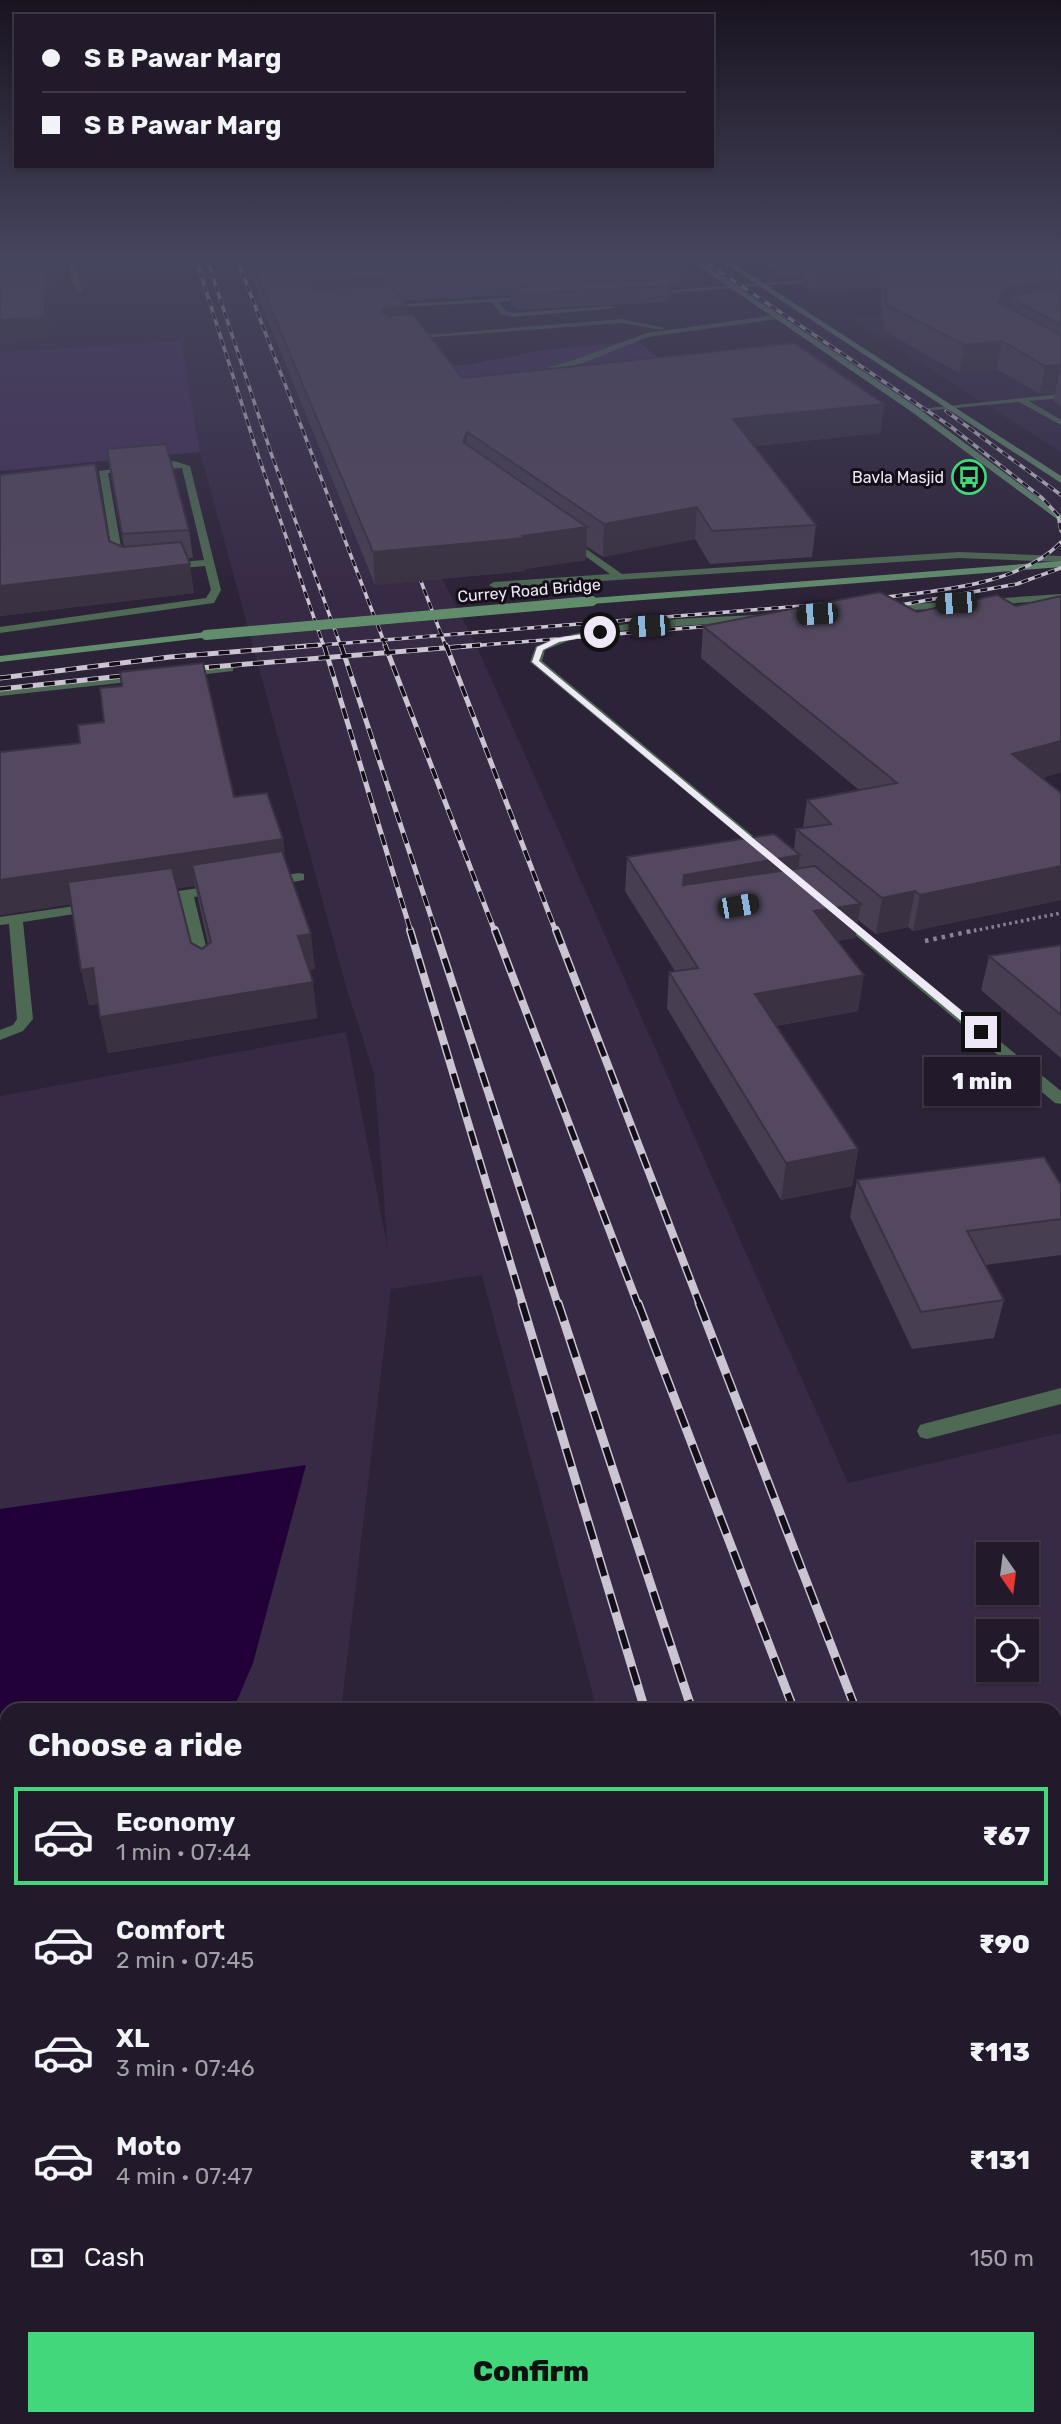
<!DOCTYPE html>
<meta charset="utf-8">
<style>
:root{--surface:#221a2a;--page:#2a2332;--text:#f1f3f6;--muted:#a2a1a8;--line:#3f3847;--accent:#42d77b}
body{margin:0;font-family:Rubik,sans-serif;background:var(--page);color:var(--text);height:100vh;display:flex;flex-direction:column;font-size:26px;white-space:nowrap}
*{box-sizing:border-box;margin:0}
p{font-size:23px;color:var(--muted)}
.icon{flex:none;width:38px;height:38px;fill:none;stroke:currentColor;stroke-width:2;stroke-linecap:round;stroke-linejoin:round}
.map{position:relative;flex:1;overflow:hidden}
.side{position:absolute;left:0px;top:1703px;width:1062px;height:723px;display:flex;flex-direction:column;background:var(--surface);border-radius:21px 21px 0 0;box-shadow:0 2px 5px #0004,0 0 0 2px var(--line)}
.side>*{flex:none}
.banner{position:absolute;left:14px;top:14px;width:700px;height:154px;border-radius:0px;box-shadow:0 2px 5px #0004,0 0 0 2px var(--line);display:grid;align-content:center;height:154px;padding:0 28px;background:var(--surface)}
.needle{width:46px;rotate:166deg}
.buttons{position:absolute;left:976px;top:1542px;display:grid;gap:14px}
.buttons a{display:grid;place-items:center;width:63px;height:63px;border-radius:0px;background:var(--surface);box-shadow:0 2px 5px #0004,0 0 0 2px var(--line);font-size:35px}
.end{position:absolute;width:32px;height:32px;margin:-16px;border:9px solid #efe9f7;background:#111;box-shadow:0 0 0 4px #111}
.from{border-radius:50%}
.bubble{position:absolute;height:49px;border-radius:0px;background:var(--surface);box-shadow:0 2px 5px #0004,0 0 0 2px var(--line);font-size:23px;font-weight:800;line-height:49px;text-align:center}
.car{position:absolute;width:21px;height:42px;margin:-21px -10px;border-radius:9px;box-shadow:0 0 5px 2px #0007;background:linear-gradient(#222 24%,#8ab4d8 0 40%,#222 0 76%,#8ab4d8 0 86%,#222 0)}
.banner b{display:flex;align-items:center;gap:24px;height:66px;font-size:26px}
.banner b+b{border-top:2px solid var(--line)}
.banner i{width:18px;height:18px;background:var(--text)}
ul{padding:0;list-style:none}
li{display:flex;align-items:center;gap:21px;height:98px;margin:0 14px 10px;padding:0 14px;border:4px solid transparent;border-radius:0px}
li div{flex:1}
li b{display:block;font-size:26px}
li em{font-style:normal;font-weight:800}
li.active{border-color:var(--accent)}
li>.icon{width:63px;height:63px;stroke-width:1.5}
h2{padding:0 28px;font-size:32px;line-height:84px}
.pay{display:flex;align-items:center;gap:18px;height:77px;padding:0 28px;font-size:26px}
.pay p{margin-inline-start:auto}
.cta{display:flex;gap:14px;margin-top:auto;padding:14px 28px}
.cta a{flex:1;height:80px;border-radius:0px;background:var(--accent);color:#111;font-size:28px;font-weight:800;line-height:80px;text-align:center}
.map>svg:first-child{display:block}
.built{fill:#372a45;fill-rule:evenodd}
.green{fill:#45305a}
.water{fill:#220139}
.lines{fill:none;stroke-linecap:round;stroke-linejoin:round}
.path-far1{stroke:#8a8294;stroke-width:3.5;stroke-dasharray:2.5 3.5;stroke-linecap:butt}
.path{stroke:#8a8294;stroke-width:4.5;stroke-dasharray:3.5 5;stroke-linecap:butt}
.service{fill:#4e6954;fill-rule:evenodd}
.minor{fill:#4e6954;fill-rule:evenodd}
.secondary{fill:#628d6d;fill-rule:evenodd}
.rail-far4-casing{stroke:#cbc4d3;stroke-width:3.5}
.rail-far3-casing{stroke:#cbc4d3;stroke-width:5}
.rail-far2-casing{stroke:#cbc4d3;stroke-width:8}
.rail-far1-casing{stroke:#cbc4d3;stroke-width:9}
.rail-casing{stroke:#cbc4d3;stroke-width:10}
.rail-far4{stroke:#130e18;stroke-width:2.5;stroke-dasharray:7;stroke-linecap:butt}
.rail-far3{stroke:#130e18;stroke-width:3.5;stroke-dasharray:11;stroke-linecap:butt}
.rail-far2{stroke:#130e18;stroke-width:5;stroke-dasharray:15;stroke-linecap:butt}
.rail-far1{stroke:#130e18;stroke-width:6;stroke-dasharray:19;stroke-linecap:butt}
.rail{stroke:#130e18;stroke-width:8;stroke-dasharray:24;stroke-linecap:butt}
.secondary-bridge{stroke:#628d6d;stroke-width:10}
.wall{fill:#473e52;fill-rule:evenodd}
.shaded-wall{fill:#3a3242}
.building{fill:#53485f;stroke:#3a3242;stroke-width:2}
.route{fill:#efe9f7}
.labels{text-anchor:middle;stroke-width:6;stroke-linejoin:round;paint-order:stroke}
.far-poi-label{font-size:16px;fill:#efe9f7;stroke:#130e18;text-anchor:end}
.far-street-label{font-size:16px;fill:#efe9f7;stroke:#130e18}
</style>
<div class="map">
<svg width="1061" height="2424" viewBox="0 0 1061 2424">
<rect width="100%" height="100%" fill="#2d2338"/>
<path class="built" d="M 0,259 L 279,259 L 478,649 L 848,1483 L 1061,1433 L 1061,2424 L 0,2424 L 0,1096 L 346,1032 L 388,1250 L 374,1073 L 347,990 L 200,452 L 181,341 L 0,352 ZM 482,1275 L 597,1710 L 1055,1710 L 1055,2418 L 7,2418 L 7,1710 L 341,1710 L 391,1289 ZM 989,1554 L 1027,1554 L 1027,1592 L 989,1592 ZM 989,1631 L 1027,1631 L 1027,1670 L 989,1670 Z
M 1061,300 L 1061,452 L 847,317 Z"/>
<path class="green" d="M 181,341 L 200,452 L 0,471 L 0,352 Z
M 638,341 L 684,380 L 419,407 L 426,368 L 473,364 L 543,350 Z"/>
<path class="water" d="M 306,1465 L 253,1663 L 233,1710 L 7,1710 L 7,2196 L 0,2211 L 0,1509 Z"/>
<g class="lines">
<path class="path-far1" d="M 968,932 L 1061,913"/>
<path class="path" d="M 925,941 L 976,930"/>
<path class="service" d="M 1061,394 L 1061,398 L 1029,401 L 1061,420 L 1061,425 L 1019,402 L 915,412 L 911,410 Z
M 174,461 L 190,466 L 221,590 L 214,603 L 0,633 L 0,627 L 206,598 L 211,590 L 205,566 L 169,569 L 164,566 L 169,563 L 204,560 L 182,468 L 108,473 L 124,564 L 119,567 L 114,564 L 99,471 Z"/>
<path class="minor" d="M 68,259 L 74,259 L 82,291 L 78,291 L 72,281 Z
M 826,278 L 828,281 L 652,294 L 649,292 Z
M 533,296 L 535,299 L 499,302 L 505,311 L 513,313 L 612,306 L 615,308 L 513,317 L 501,314 L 492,302 L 382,308 L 379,306 Z
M 775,315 L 778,319 L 648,337 L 583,363 L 524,378 L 520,376 L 577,359 L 647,333 Z
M 622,319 L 665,328 L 661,330 L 622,323 L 407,339 L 403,337 Z
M 569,537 L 622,574 L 959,552 L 1061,556 L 1061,562 L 959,558 L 494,588 L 489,585 L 494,582 L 610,574 L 566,542 L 566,538 Z
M 1061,594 L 1061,600 L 885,612 L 880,609 L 885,606 Z
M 756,615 L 760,616 L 760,620 L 617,631 L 568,641 L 545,650 L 542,661 L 770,850 L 770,856 L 765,857 L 530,662 L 536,646 C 607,619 681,619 756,615 Z
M 229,666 L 233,667 L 233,671 L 181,677 L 175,674 L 181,671 Z
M 143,675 L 147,676 L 147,680 L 0,696 L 0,690 Z
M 299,873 L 304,874 L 304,880 L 268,886 L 261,882 L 268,878 Z
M 220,885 L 225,886 L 225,892 L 194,897 L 212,971 L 205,975 L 198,971 L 180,899 L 157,902 L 150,898 L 157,894 Z
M 95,903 L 102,907 L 100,910 L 23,922 L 33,1019 L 23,1031 L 0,1040 L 0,1030 L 13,1025 L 17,1019 L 9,924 L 0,925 L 0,917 Z
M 840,911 L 1061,1091 L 1061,1104 L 1055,1103 L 835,918 L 835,912 Z
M 1061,1388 L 1061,1404 L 927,1439 L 920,1437 L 917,1431 L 920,1425 L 927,1423 Z"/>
<path class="secondary" d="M 688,259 L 696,259 L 918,408 L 1061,515 L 1061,522 L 912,412 Z
M 718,259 L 726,259 L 1061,476 L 1061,483 Z
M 1061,561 L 1061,567 L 592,604 L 587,601 L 592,598 Z
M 206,632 L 211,635 L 210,637 L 0,662 L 0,656 Z"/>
<g class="rail-far4-casing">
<path id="rail-far4" d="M 196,259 L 258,455 L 324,647
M 207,259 L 271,453 L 341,647
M 237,259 L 386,647
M 701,259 L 950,426 L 1042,498 L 1058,515 L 1061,531
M 946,411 L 1061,495
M 414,563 L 446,647
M 868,599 C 927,592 1019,587 1061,542
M 884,608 L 1017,584 L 1061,568
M 297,647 L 826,604
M 459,647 L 724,625"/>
</g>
<g class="rail-far3-casing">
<path id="rail-far3" d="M 324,645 L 411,932
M 341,645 L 436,932
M 385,645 L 495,932
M 446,645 L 556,932
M 187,669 L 480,645
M 0,678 L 170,657 L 319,645
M 0,689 L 141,674"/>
</g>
<g class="rail-far2-casing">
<path id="rail-far2" d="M 410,930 L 523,1305
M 435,930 L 558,1305
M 495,930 L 638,1305
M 556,930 L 700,1305"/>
</g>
<g class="rail-far1-casing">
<path id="rail-far1" d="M 522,1303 L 645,1710
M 558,1303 L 692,1710
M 638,1303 L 794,1710
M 699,1303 L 856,1710"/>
</g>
<g class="rail-casing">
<path id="rail" d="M 1055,2271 L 1061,2288
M 824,2418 L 826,2424
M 892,2418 L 894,2424
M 1030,2418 L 1032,2424"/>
</g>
<use href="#rail-far4" class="rail-far4"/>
<use href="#rail-far3" class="rail-far3"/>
<use href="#rail-far2" class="rail-far2"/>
<use href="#rail-far1" class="rail-far1"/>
<use href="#rail" class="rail"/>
<path class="secondary-bridge" d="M 206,635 L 592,601"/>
</g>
<path class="wall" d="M 243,259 L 691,259 L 691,264 L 677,286 L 673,286 L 672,294 L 667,302 L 516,310 L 510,304 L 510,295 L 402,301 L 407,307 L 408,315 L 462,378 L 884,404 L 880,433 L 754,446 L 816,525 L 812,557 L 710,564 L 695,539 L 603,557 L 586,546 L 586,560 L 525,569 L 525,571 L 375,585 Z
M 755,259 L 1061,259 L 1061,406 L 1053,401 L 1055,393 L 1040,394 L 997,369 L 959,373 L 884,331 L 880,288 L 814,292 L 803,286 L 804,277 L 789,278 Z
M 107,449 L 189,530 L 193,558 L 188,558 L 194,593 L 0,616 L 0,475 L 109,541 L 124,547 Z
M 1061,596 L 1061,772 L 1042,778 L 1061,793 L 1061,900 L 913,931 L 908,927 L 876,934 L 858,920 L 855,938 L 838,941 L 858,1011 L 776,1026 L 858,1149 L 852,1186 L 781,1200 L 667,1008 L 669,972 L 675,971 L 625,891 L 627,857 L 794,850 L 796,829 L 803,828 L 807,800 L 859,790 L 701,658 L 703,626 L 1016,606 Z
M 0,752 L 234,797 L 283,839 L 285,860 L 315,969 L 309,970 L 317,1018 L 108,1053 L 98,1004 L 89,1005 L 81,970 L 71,904 L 0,915 ZM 195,886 L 208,944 L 202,949 L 191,943 L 177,888 Z
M 1061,945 L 1061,1058 L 981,990 L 989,956 Z
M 857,1180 L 1061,1185 L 1061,1255 L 985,1265 L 1004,1300 L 994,1338 L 912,1349 L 850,1217 Z"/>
<path class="shaded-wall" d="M 44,259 L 48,259 L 50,341 L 0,344 L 0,320 Z
M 680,259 L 691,259 L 691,264 L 677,286 L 679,262 Z
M 791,259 L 862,259 L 883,263 L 880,288 L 814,292 L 817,268 L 805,262 L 804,277 L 789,278 Z
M 383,277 L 385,302 L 313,310 L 311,285 L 314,282 Z
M 673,278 L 672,294 L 667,302 L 668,286 Z
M 1061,279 L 1061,301 L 1012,299 L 1010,311 L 998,302 L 1007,287 Z
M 407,307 L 409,334 L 382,312 L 384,309 Z
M 1002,341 L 997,369 L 959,373 L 964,345 Z
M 1061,365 L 1061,374 L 1059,373 L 1055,393 L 1040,394 L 1045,366 Z
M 884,404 L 880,433 L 730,449 L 733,419 Z
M 467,432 L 467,462 L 463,442 Z
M 697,507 L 695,539 L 603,557 L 604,524 Z
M 587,527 L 586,560 L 525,569 L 525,571 L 375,585 L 373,552 L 523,536 Z
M 190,564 L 194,593 L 0,616 L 0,586 Z
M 1061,741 L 1061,772 L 1005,788 L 1012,754 Z
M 283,839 L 287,872 L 192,865 L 195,886 L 0,915 L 0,880 Z
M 800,855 L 796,889 L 681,909 L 684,875 Z
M 1061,866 L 1061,900 L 913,931 L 920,895 Z
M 915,891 L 908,927 L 876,934 L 882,898 Z
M 861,904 L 855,938 L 810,946 L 814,911 Z
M 311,934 L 315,969 L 302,971 L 298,936 Z
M 93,968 L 101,1003 L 89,1005 L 81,970 Z
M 864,975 L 858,1011 L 751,1030 L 755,994 Z
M 313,982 L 317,1018 L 108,1053 L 100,1017 Z
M 858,1149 L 852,1186 L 781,1200 L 786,1163 Z"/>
<path class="building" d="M 0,259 L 44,259 L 45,317 L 0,320 Z
M 250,259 L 680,259 L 679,262 L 383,277 L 314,282 L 311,285 L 317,289 L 390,285 L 407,307 L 384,309 L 382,312 L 389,316 L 413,314 L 462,378 L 794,343 L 884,404 L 733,419 L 816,525 L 712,531 L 697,507 L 604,524 L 467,432 L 463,442 L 587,527 L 523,536 L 525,538 L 373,552 Z
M 842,259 L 1061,259 L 1061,279 L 1007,287 L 998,302 L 1061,335 L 1061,365 L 1045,366 L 1002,341 L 964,345 L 887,305 L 883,263 L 817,268 L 805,262 Z
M 673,278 L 668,286 L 516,294 L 510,288 Z
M 1061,287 L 1061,325 L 1012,299 L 1014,295 Z
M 166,444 L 189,530 L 122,534 L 107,449 Z
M 95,464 L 109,541 L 123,547 L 181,542 L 190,564 L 0,586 L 0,475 Z
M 880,592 L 917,612 L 997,595 L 1016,606 L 1061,596 L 1061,741 L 1012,754 L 1061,793 L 1061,866 L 920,895 L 915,891 L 882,898 L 796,829 L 831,824 L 807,800 L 897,783 L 703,626 Z
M 203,663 L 234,797 L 267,793 L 283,839 L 0,880 L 0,752 L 80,743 L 78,725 L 104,722 L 100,688 L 122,686 L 120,672 Z
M 774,834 L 800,855 L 684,875 L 683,885 L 815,866 L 861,904 L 814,911 L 864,975 L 755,994 L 858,1149 L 786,1163 L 669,972 L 698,968 L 627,857 Z
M 282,851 L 311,934 L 298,936 L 313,982 L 100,1017 L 93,968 L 81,970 L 68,882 L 172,868 L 191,943 L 202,949 L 211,942 L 192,865 Z
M 1061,945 L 1061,1015 L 989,956 Z
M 1044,1157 L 1061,1185 L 1061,1219 L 967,1231 L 1004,1300 L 921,1312 L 857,1180 Z"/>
<linearGradient id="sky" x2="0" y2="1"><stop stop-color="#19131f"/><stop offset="0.43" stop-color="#46455e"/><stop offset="1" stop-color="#46455e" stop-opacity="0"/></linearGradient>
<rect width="1061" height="599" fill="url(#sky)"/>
<path class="route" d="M 602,631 L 602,634 L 559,642 L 543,650 L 539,661 L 985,1030 L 985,1035 L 978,1035 L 532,662 L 537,647 L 557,638 Z"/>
<defs>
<g id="bus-ring" transform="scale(1.75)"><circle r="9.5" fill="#130e18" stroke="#42d77b" stroke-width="1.5"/><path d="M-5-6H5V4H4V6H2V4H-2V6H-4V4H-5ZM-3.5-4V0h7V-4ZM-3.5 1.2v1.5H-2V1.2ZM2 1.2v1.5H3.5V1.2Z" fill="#42d77b"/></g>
</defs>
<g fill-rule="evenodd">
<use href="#bus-ring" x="969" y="477"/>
</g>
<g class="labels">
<g class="far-poi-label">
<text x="944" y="483">Bavla Masjid</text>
</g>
<g class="far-street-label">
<text transform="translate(529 590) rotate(-5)" y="6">Currey Road Bridge</text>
</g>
</g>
</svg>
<div class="buttons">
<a><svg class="needle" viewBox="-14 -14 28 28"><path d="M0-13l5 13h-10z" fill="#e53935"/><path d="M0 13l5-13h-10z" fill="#a2a1a8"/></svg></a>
<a><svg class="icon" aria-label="locate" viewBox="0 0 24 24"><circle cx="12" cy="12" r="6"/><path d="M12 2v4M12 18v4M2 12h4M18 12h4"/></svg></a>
</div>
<i class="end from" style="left:600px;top:632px"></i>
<i class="end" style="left:981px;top:1032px"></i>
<div class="bubble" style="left:924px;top:1057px;width:116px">1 min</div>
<i class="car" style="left:956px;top:603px;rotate:266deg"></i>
<i class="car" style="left:817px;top:614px;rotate:266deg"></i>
<i class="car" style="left:649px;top:626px;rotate:266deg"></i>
<i class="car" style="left:738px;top:906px;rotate:80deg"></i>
<div class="banner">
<b><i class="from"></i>S B Pawar Marg</b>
<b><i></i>S B Pawar Marg</b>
</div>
<section class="side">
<h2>Choose a ride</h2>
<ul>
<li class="active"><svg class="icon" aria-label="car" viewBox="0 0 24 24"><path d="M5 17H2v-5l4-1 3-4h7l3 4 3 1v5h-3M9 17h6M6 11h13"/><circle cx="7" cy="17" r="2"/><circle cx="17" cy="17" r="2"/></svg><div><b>Economy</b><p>1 min · 07:44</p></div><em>₹67</em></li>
<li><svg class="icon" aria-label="car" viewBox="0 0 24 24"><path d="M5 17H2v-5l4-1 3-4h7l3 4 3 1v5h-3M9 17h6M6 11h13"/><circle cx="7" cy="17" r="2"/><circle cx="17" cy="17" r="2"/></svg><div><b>Comfort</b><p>2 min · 07:45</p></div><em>₹90</em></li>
<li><svg class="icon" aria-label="car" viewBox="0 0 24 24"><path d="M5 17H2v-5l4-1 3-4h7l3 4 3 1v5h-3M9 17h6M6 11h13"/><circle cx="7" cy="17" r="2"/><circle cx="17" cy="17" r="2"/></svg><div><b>XL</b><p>3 min · 07:46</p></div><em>₹113</em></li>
<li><svg class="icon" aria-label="car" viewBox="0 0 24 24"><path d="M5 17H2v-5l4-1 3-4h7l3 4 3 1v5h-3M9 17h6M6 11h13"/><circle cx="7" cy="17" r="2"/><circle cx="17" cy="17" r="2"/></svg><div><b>Moto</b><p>4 min · 07:47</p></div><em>₹131</em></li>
</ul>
<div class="pay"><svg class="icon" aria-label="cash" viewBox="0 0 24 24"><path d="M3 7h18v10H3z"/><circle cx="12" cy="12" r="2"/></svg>Cash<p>150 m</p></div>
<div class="cta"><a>Confirm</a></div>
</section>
</div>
